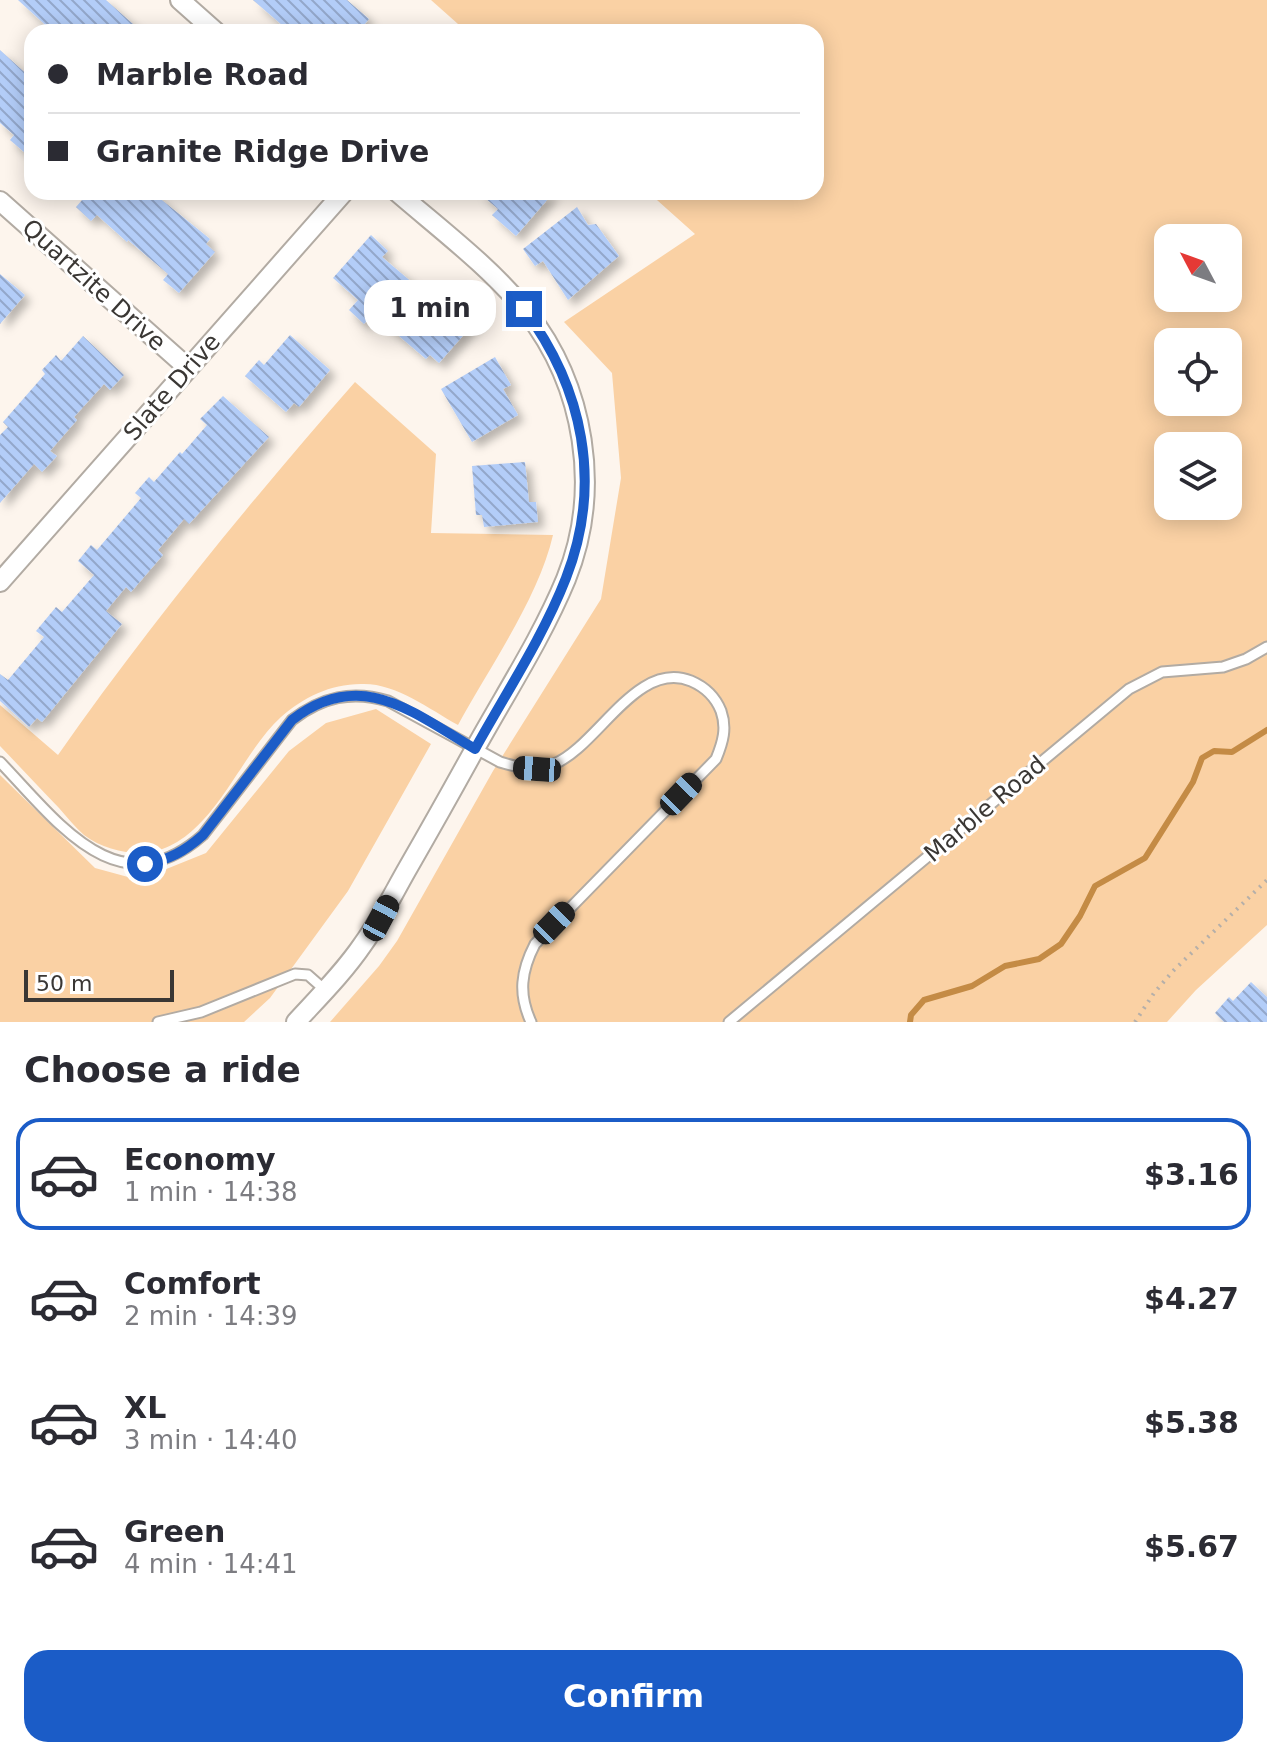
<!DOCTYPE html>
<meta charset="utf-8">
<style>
:root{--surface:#fff;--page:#f7f7f7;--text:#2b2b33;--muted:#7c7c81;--line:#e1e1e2;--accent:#1b5cc7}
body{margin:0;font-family:"DejaVu Sans",sans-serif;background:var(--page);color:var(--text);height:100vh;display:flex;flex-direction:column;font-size:30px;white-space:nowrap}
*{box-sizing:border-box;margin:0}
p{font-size:26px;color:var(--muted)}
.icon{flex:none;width:44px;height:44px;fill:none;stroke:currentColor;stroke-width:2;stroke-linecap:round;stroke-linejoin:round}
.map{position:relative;height:1022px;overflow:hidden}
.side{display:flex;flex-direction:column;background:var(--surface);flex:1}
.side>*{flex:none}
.guide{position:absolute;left:24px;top:24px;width:800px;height:176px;border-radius:24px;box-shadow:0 4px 20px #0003;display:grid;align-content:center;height:176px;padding:0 24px;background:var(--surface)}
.needle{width:52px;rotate:311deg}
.fabs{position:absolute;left:1154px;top:224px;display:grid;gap:16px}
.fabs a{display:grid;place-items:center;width:88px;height:88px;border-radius:16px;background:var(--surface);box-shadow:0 4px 20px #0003;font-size:40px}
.scale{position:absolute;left:24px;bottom:20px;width:150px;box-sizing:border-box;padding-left:8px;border:4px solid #3a3734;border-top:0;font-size:22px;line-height:28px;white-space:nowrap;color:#3a3734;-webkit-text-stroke:6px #fff;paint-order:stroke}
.end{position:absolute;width:36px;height:36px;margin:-18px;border:10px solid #1b5cc7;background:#fff;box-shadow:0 0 0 4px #fff}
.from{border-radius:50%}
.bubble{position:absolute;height:56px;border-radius:24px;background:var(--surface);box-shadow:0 4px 20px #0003;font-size:26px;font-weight:800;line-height:56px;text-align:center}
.car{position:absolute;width:24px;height:48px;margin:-24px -12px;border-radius:10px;box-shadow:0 0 6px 2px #0007;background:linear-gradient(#222 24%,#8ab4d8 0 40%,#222 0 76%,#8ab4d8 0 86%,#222 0)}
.guide b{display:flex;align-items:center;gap:28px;height:76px;font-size:30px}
.guide b+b{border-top:2px solid var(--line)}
.guide i{width:20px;height:20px;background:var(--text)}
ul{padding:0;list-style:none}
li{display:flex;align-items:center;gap:24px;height:112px;margin:0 16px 12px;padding:0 8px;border:4px solid transparent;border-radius:24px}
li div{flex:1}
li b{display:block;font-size:30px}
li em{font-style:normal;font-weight:800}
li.on{border-color:var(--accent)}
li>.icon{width:72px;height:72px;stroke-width:1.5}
h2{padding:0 24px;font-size:36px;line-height:96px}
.action{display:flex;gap:16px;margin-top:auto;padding:16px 24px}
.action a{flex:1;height:92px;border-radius:24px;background:var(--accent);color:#fff;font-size:32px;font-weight:800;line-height:92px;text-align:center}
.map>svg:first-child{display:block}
.green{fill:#fad1a4;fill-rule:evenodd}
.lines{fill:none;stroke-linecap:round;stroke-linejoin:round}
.stream{stroke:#c48b45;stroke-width:6}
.building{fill:url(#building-back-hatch);filter:url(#shadow)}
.service-casing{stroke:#b2aba3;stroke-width:13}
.minor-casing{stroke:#b2aba3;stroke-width:22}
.path{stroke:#b5afa9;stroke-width:4;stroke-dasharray:2 6;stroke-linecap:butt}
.service{stroke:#fff;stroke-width:9}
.minor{stroke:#fff;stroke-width:18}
.route{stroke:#1b5cc7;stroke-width:10}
.labels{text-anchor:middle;stroke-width:6;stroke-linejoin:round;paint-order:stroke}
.street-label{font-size:24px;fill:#3a3734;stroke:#fff}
</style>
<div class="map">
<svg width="1267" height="1022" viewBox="0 0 1267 1022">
<defs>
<pattern id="building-back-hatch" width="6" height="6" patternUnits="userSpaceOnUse" patternTransform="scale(2)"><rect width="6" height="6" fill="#b3cdf8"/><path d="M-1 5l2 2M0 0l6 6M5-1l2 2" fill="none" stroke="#93a7ca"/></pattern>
<filter id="shadow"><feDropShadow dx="6" dy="6" stdDeviation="4" flood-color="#0004"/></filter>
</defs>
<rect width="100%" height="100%" fill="#fdf5ed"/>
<path class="green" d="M 431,0 L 1267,0 L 1267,925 L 1196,990 L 1167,1022 L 330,1022 L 379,966 L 397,941 L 493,771 L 601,599 L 621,478 L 612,373 L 564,322 L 695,234 L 648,192 L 816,192 L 816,32 L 467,32 ZM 1168,238 L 1228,238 L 1228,298 L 1168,298 ZM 1168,342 L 1228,342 L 1228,402 L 1168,402 ZM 1168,446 L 1228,446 L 1228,506 L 1168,506 Z
M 355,382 L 436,454 L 431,533 L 553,535 C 539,597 489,668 458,725 C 429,709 397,684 364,684 C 332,683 304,697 281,717 C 236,758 210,850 141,853 C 121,853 100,847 84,835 C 75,827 67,817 59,808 C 39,787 20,767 0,746 L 0,705 L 58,755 C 149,625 250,502 355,382 Z
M 376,709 L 431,744 L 348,891 L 270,998 L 244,1022 L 0,1022 L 0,775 L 95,868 L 139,880 L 206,853 L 289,751 L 326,723 Z"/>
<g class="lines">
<path class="stream" d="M 910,1022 L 911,1015 L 924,1000 L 972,986 L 1005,966 L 1039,959 L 1061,944 L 1080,916 L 1095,886 L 1145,858 L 1193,782 L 1202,758 L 1214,751 L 1232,752 L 1267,730"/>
</g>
<path class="building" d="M 18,0 L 106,0 L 142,32 L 53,32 Z
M 253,0 L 347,0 L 369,19 L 358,32 L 290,32 Z
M 0,50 L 32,79 L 32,159 L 10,140 L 14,135 L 0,123 Z
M 89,192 L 152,192 L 210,239 L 206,244 L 215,252 L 179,293 L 163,280 L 168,274 L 128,240 L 127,242 L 97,215 L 91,221 L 76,207 Z
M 478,192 L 554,192 L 516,236 L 492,215 L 498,209 Z
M 577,207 L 588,225 L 596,224 L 619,256 L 568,300 L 543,261 L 535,266 L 523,249 Z
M 371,235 L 388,251 L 382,257 L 420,289 L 424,285 L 454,311 L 459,306 L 476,321 L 439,363 L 430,355 L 426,359 L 373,314 L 364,324 L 349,310 L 358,300 L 333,278 Z
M 0,274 L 25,295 L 0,324 Z
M 290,335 L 330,370 L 299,407 L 294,403 L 286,412 L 245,376 L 259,360 L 264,365 Z
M 83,336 L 124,375 L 110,390 L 104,384 L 74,417 L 77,420 L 50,451 L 57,456 L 42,472 L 34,464 L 0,503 L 0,435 L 8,427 L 3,422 L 45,374 L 42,370 L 56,355 L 61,361 Z
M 495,357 L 511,385 L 503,389 L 518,415 L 472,442 L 441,389 Z
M 223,396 L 269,437 L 189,524 L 184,519 L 158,550 L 163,555 L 131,592 L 126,587 L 106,611 L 122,624 L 42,722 L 37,718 L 29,727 L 0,701 L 0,674 L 8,680 L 44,637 L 36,631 L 56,607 L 62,612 L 94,575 L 78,561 L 91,545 L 97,550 L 141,498 L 135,493 L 149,477 L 154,482 L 180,452 L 182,454 L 207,425 L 200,419 Z
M 525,462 L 529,502 L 536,502 L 538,522 L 484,527 L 482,515 L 476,515 L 472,466 Z
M 1251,982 L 1267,997 L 1267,1022 L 1224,1022 L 1215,1013 L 1229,997 L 1233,1001 Z"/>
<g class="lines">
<g class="service-casing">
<path id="service" d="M 0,762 C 57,821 118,910 203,835 L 292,720 C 322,697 352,690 388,701 L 500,762 C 519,768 536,771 554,764 C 598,746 637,659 691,681 C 705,687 715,696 721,711 C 727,728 723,742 716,759 L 535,944 C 521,971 518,994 531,1022
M 158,1022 L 201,1012 L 295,974 L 308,975 L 325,990
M 729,1022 L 1129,689 L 1162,672 L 1223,667 L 1246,659 L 1267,647"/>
</g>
<g class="minor-casing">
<path id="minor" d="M 180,0 L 216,32
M 0,201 L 188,368
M 0,582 L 344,192
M 296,1022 C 319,997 344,972 363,944 C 381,919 394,892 409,866 C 432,826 455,785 477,745 C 507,691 542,637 566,579 C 602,490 585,386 526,311 C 489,266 441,230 397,192"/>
</g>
<path class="path" d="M 1135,1022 L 1154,993 L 1174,970 L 1267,880"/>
<use href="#service" class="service"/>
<use href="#minor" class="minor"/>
</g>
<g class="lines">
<path class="route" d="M 145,864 C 169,860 185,851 203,835 L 292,720 C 361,667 412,712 475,749 C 506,693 543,637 566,578 C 603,483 583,388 524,309"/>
</g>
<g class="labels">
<g class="street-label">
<text transform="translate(94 285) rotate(42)" y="8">Quartzite Drive</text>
<text transform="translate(172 387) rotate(-49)" y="8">Slate Drive</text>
<text transform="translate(985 809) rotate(-40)" y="8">Marble Road</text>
</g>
</g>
</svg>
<div class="fabs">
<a><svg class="needle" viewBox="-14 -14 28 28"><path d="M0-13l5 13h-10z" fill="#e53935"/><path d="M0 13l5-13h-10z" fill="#7c7c81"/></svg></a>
<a><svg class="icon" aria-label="locate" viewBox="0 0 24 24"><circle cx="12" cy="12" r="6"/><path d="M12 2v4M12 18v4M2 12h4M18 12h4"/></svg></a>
<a><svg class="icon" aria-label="layers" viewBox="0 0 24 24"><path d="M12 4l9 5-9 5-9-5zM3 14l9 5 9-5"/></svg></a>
</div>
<div class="scale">50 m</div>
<i class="end from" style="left:145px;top:864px"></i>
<i class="end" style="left:524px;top:309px"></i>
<div class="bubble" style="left:364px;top:280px;width:132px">1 min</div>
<i class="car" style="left:537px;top:769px;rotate:274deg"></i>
<i class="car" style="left:681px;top:794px;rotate:44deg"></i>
<i class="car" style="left:381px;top:918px;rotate:28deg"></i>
<i class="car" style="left:554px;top:923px;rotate:44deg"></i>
<div class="guide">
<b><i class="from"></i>Marble Road</b>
<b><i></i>Granite Ridge Drive</b>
</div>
</div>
<section class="side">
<h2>Choose a ride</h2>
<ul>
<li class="on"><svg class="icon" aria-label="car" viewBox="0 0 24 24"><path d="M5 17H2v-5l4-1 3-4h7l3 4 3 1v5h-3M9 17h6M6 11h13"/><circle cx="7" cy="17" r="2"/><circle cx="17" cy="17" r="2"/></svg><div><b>Economy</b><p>1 min · 14:38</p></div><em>$3.16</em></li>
<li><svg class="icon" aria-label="car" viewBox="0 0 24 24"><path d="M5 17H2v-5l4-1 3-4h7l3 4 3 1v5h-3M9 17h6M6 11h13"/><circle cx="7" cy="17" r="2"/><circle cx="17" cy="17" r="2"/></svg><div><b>Comfort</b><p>2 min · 14:39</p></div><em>$4.27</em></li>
<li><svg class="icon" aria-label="car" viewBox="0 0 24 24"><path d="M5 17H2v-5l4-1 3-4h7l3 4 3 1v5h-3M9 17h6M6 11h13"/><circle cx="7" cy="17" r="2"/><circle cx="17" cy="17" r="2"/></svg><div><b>XL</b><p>3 min · 14:40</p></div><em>$5.38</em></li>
<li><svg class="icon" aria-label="car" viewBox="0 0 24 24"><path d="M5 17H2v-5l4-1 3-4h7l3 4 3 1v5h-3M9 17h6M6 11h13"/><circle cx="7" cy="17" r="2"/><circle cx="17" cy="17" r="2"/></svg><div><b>Green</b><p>4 min · 14:41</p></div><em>$5.67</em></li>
</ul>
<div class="action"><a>Confirm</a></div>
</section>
